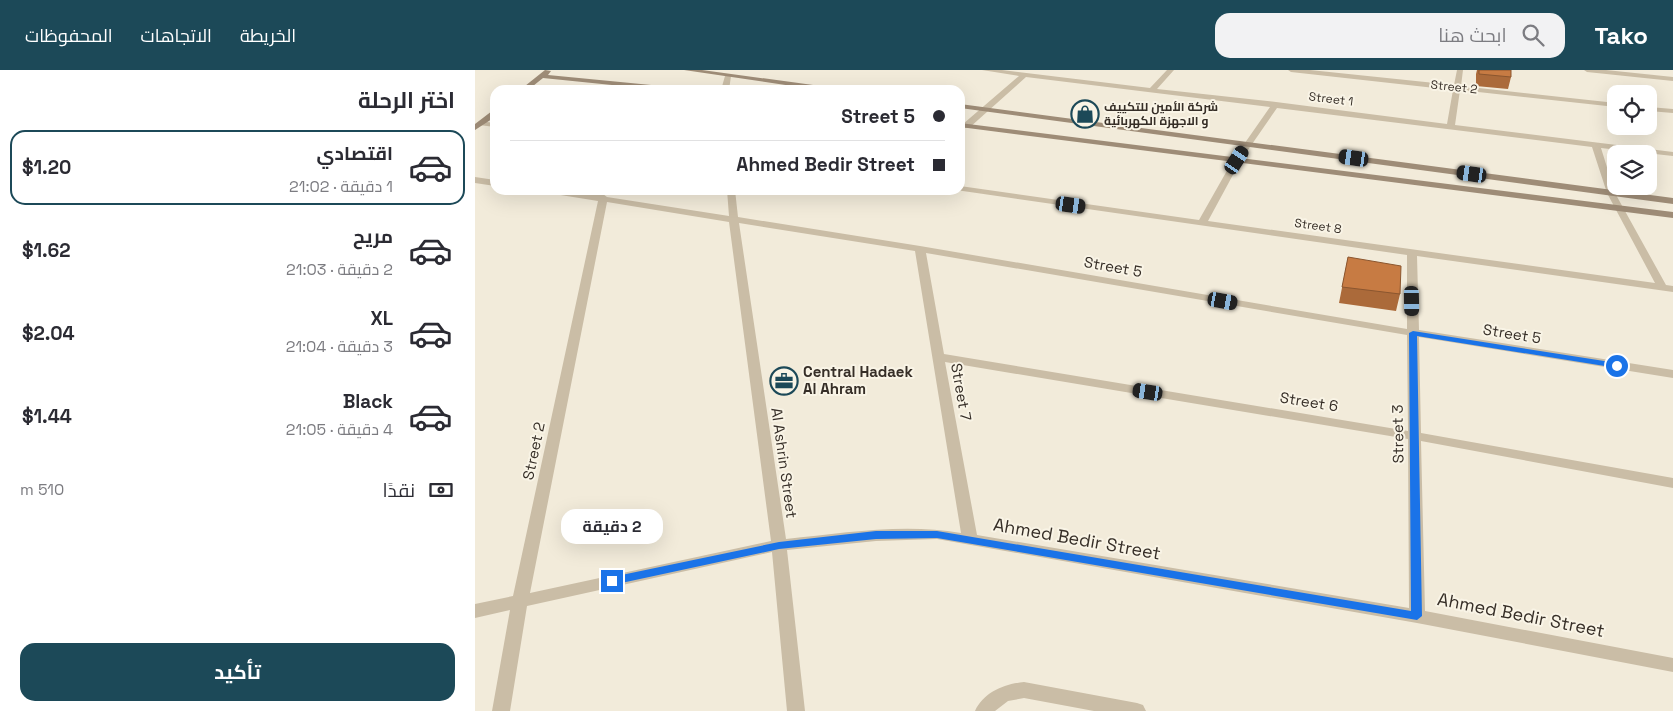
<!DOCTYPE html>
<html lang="ar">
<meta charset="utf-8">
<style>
:root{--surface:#fff;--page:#f2f2f3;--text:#2b2b33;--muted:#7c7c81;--line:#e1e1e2;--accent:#1c4958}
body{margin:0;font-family:"Space Grotesk",Cairo,sans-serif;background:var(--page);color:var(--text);direction:rtl;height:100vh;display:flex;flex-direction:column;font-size:19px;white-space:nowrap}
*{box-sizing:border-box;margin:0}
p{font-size:16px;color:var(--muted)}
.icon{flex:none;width:28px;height:28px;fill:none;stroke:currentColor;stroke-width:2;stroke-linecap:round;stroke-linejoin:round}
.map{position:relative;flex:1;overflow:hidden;direction:ltr}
.sheet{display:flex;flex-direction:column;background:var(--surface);width:475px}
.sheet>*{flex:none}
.hud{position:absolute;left:15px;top:15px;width:475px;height:110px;border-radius:15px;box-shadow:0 5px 20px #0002;direction:rtl;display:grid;align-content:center;height:110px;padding:0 20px;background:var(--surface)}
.buttons{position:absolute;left:1132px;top:15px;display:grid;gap:10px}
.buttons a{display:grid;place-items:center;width:50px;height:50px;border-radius:10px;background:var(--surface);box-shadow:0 5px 20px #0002;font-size:25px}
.end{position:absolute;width:22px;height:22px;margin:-11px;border:6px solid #1a73e8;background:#fff;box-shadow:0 0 0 2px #fff}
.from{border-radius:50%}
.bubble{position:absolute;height:35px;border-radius:15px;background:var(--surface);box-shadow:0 5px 20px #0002;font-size:16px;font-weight:700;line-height:35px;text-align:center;direction:rtl}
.car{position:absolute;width:15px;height:30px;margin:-15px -8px;border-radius:6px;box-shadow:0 0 4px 1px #0007;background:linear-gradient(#222 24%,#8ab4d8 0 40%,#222 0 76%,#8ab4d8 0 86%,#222 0)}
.hud b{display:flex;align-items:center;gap:18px;height:48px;font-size:19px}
.hud b+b{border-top:1px solid var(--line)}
.hud i{width:12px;height:12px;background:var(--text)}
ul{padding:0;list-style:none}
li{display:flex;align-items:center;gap:15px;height:75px;margin:0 10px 8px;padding:0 10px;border:2px solid transparent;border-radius:15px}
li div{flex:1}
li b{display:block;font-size:19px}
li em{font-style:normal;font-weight:700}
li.on{border-color:var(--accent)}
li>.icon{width:45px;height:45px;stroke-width:1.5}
h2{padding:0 20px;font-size:22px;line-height:60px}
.pay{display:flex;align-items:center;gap:12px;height:55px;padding:0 20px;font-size:19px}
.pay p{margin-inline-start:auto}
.cta{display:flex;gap:10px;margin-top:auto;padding:10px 20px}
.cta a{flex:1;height:58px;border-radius:15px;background:var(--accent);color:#fff;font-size:20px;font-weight:700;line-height:58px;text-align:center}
header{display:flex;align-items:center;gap:30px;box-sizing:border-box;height:70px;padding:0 25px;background:var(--accent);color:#fff}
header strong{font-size:24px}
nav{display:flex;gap:28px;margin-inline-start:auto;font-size:18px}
.search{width:350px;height:45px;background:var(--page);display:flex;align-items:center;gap:12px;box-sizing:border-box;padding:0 18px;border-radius:15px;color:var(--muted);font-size:19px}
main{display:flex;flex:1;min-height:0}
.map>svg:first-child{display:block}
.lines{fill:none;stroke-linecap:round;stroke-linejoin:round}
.street{fill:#cabda6;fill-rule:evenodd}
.secondary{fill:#9e8c77;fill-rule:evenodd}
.wall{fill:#ab6a3a}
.building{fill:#c77b43;stroke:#8b562f}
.route{fill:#1a73e8}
.labels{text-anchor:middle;stroke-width:4;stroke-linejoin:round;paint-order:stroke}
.far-street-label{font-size:12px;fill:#362e27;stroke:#f9f4e6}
.far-poi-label{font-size:12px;font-weight:bold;fill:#362e27;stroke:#f9f4e6;text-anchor:start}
.street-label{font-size:15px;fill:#362e27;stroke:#f9f4e6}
.poi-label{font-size:15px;font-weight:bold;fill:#362e27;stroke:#f9f4e6;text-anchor:start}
.near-street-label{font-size:18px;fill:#362e27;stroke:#f9f4e6}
</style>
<header>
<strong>Tako</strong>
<div class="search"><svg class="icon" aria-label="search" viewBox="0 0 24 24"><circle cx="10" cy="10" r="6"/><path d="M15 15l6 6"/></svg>ابحث هنا</div>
<nav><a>الخريطة</a><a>الاتجاهات</a><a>المحفوظات</a></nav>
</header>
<main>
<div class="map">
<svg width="1198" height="641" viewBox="0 0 1198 641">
<rect width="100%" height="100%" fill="#f2ebda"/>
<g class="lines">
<path class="street" d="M 507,0 L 527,0 L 675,18 L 692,0 L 699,0 L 682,19 L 801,32 L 972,54 L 978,20 L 816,2 L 813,0 L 835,0 L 979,15 L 982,0 L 988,0 L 986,16 L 1141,33 L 1141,37 L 985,20 L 980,55 L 1198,82 L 1198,86 L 1126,78 L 1140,123 L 1191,215 L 1198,216 L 1198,222 L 942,186 L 944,260 L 1198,300 L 1198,308 L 944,267 L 946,363 L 1198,408 L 1198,418 L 946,371 L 950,541 L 1198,588 L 1198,602 L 942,553 L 462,469 L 401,471 L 312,480 L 330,641 L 312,641 L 297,482 L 52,536 L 35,641 L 17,641 L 35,540 L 0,548 L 0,534 L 38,526 L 123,131 L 73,123 L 69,120 L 90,120 L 125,125 L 128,124 L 132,127 L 254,146 L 252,120 L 260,120 L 263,147 L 445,176 L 932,259 L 932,185 L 481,120 L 485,120 L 485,116 L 724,150 L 758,90 L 795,37 L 551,7 L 494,58 L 488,58 L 488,54 L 544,6 ZM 802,38 L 1117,77 L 1132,123 L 1180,213 L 733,151 L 766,90 ZM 132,132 L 254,152 L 296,471 L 55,523 ZM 264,153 L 440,181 L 486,463 C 428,453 369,463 311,469 ZM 451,183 L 932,265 L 933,361 L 469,284 ZM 470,292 L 933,369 L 934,538 L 502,465 Z
M 1109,0 L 1131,0 L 1198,7 L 1198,11 L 1112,2 Z
M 253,4 L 256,6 L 254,20 L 246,20 L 250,6 Z
M 1174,37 L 1198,39 L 1198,43 L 1174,41 Z
M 4,51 L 20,53 L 20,57 L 4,55 Z
M 0,107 L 20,110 L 20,116 L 0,113 Z
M 549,612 L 662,633 L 668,635 L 671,641 L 619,641 L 549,628 L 533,631 L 520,641 L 500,641 C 509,622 529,614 549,612 Z"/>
<path class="secondary" d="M 70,0 L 76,1 L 73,5 L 207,18 L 211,20 L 186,20 L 68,8 L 53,20 L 45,20 Z
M 209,0 L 227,0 L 360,18 L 364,20 L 344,20 Z
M 485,34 L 1198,128 L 1198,134 L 485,38 Z
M 17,41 L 20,41 L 20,47 L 0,60 L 0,54 Z
M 485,53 L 1198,142 L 1198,148 L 485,57 Z"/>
</g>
<path class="wall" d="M 1002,0 L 1036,0 L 1036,7 L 1033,19 L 1001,16 L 1001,4 Z
M 873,187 L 925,224 L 921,241 L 864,233 Z"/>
<path class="building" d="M 1004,0 L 1036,0 L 1036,7 L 1004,4 Z
M 873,187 L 926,196 L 925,224 L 867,217 Z"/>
<path class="route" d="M 938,261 L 1142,293 L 1146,296 L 1142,298 L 942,266 L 947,546 L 942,550 L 462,468 L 401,469 L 304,479 L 137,515 L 132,511 L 137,507 L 304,472 L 401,461 L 462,461 L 936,541 L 934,263 Z"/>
<defs>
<g id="shop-ring" transform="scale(1.4375)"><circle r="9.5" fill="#f9f4e6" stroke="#1c4958" stroke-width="1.5"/><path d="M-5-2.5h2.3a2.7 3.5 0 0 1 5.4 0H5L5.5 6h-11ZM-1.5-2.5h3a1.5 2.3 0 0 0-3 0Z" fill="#1c4958"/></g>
<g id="office-ring" transform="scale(1.4375)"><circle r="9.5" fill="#f9f4e6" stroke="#1c4958" stroke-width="1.5"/><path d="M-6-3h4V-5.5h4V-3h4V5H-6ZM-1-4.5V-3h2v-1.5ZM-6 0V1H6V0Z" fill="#1c4958"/></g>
</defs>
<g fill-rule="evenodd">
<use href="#shop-ring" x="610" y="44"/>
<use href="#office-ring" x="309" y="311"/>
</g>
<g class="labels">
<g class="far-street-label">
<text transform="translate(979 17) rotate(6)" y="4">Street 2</text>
<text transform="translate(856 29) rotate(7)" y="4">Street 1</text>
<text transform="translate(843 156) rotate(8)" y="4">Street 8</text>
</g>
<g class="far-poi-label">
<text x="629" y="41">شركة الأمين للتكييف<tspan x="629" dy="14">و الاجهزة الكهربائية</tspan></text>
</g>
<g class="street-label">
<text transform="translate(638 197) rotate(10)" y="5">Street 5</text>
<text transform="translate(1037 264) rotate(9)" y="5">Street 5</text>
<text transform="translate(486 322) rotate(80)" y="5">Street 7</text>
<text transform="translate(834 332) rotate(9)" y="5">Street 6</text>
<text transform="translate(923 364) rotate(-91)" y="5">Street 3</text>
<text transform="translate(59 381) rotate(-78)" y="5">Street 2</text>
<text transform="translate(309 393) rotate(82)" y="5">Al Ashrin Street</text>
</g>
<g class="poi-label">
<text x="328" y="307">Central Hadaek<tspan x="328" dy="17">Al Ahram</tspan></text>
</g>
<g class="near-street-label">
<text transform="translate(602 469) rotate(10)" y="6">Ahmed Bedir Street</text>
<text transform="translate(1046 545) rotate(11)" y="6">Ahmed Bedir Street</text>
</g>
</g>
</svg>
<div class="buttons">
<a><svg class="icon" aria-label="locate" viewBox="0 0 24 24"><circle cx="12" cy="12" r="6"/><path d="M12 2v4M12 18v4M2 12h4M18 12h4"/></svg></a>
<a><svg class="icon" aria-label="layers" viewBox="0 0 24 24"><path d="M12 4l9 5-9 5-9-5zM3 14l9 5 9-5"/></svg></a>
</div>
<i class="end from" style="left:1142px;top:296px"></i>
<i class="end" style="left:137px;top:511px"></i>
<div class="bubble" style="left:86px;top:439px;width:102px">2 دقيقة</div>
<i class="car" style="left:879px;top:88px;rotate:278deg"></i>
<i class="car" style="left:762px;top:90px;rotate:33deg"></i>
<i class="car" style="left:997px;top:104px;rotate:278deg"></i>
<i class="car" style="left:596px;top:135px;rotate:98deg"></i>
<i class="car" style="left:748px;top:231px;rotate:100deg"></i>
<i class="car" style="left:937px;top:231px;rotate:179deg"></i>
<i class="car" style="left:673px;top:322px;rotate:279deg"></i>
<div class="hud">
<b><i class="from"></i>Street 5</b>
<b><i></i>Ahmed Bedir Street</b>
</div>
</div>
<section class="sheet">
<h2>اختر الرحلة</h2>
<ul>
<li class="on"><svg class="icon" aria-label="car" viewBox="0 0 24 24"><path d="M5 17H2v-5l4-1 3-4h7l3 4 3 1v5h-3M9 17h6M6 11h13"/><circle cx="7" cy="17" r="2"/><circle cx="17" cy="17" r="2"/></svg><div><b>اقتصادي</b><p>1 دقيقة · 21:02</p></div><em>$1.20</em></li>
<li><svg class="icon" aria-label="car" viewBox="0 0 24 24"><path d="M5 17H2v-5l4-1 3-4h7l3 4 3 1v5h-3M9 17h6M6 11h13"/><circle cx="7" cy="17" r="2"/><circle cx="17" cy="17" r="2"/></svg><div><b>مريح</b><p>2 دقيقة · 21:03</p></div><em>$1.62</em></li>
<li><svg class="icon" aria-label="car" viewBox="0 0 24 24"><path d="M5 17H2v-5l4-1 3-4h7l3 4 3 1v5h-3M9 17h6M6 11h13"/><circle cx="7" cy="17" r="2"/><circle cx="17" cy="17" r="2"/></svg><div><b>XL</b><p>3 دقيقة · 21:04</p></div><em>$2.04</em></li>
<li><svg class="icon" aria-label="car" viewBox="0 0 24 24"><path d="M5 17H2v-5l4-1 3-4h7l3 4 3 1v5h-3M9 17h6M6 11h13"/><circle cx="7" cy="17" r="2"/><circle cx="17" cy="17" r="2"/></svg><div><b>Black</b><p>4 دقيقة · 21:05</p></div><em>$1.44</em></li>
</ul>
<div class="pay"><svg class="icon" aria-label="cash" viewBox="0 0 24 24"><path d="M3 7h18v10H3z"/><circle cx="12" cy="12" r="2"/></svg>نقدًا<p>510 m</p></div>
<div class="cta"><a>تأكيد</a></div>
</section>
</main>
